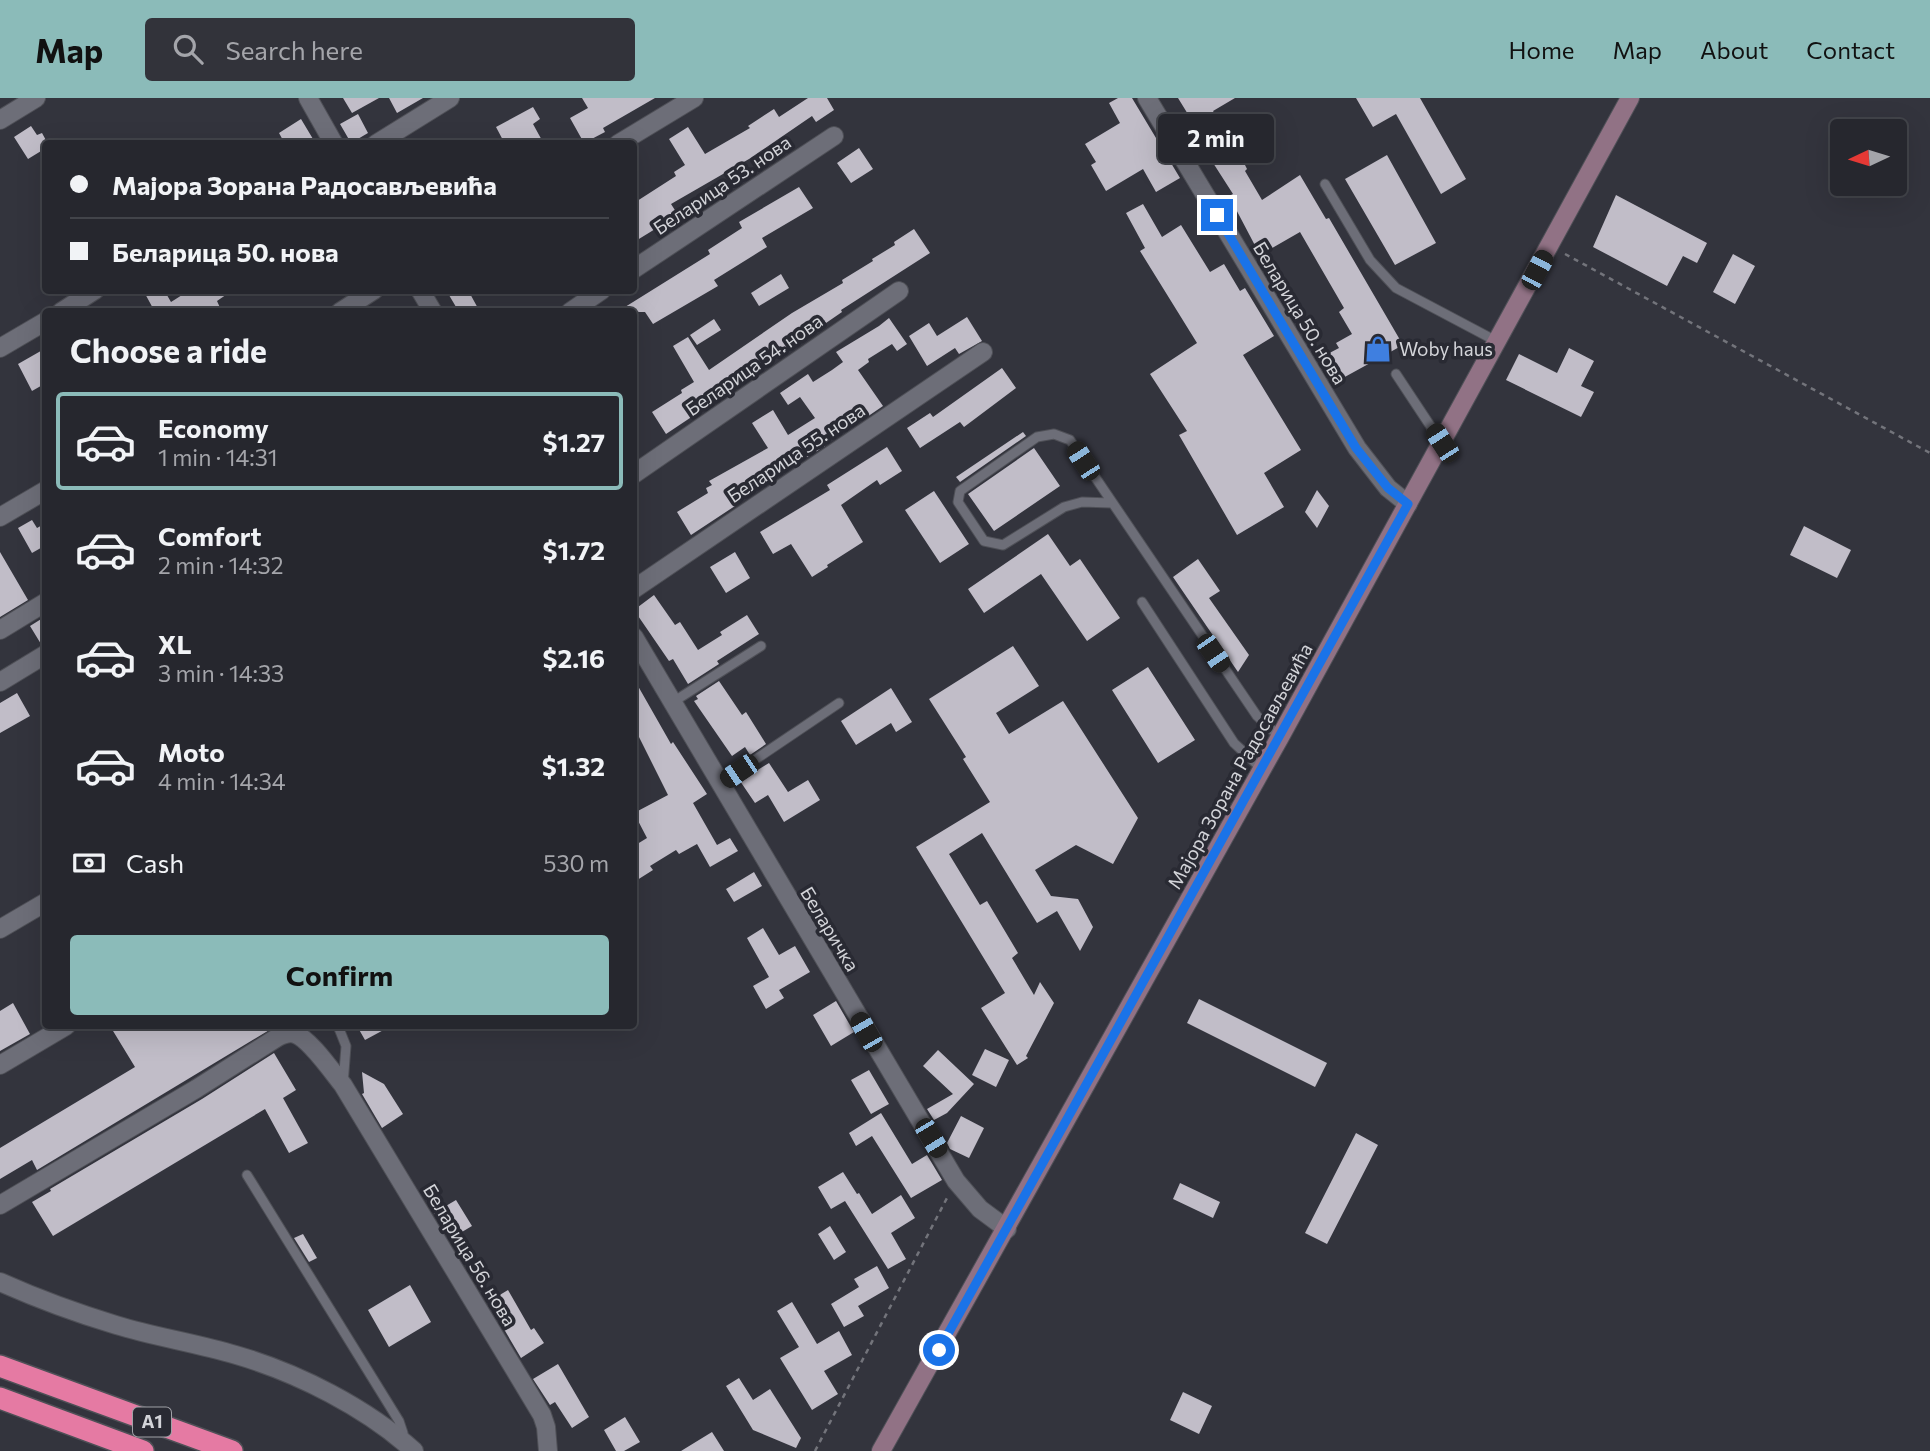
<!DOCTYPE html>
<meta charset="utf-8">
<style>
:root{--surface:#26272e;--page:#32333a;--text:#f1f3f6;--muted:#a4a5aa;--line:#42444a;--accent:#8bbbb9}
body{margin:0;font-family:Commissioner,sans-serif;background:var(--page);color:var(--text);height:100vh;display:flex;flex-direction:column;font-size:26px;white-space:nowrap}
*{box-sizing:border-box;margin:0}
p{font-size:23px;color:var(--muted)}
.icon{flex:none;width:38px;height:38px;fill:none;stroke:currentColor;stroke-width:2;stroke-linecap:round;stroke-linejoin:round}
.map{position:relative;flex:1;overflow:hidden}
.sheet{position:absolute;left:42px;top:210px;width:595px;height:721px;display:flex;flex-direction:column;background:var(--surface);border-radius:7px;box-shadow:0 7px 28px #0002,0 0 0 2px var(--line)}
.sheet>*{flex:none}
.banner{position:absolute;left:42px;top:42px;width:595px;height:154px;border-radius:7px;box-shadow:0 7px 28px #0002,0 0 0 2px var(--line);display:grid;align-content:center;height:154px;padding:0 28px;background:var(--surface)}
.needle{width:46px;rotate:266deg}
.tools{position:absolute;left:1830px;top:21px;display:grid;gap:14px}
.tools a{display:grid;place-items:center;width:77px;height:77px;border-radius:7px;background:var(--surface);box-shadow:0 7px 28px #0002,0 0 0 2px var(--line);font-size:35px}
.end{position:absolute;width:32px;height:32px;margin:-16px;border:9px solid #1a73e8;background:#fff;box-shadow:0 0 0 4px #fff}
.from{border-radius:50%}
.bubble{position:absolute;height:49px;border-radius:7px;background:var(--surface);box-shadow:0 7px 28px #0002,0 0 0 2px var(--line);font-size:23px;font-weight:700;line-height:49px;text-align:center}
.car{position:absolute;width:21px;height:42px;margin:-21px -10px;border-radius:9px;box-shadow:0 0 5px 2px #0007;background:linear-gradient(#222 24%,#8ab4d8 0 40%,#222 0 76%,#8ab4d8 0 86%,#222 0)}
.banner b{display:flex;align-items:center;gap:24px;height:66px;font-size:26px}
.banner b+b{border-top:2px solid var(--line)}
.banner i{width:18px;height:18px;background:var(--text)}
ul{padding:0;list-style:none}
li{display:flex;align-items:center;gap:21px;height:98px;margin:0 14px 10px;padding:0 14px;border:4px solid transparent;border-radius:7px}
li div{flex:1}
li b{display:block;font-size:26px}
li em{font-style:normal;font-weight:700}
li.selected{border-color:var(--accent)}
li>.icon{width:63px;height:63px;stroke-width:1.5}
h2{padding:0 28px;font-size:32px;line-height:84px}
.pay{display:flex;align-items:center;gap:18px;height:77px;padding:0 28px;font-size:26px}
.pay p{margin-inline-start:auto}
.button{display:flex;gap:14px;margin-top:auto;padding:14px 28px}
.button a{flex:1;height:80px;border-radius:7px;background:var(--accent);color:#111;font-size:28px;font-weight:700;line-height:80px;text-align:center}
header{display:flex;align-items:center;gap:42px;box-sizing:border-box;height:98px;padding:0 35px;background:var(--accent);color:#111}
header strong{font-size:33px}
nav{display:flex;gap:38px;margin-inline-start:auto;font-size:24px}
.search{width:490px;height:63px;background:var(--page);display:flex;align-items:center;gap:18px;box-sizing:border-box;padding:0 24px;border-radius:7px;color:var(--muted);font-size:26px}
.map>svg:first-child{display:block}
.building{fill:#c1bdc8}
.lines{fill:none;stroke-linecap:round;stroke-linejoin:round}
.lane-casing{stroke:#4f5057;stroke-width:11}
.street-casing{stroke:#4f5057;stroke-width:20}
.secondary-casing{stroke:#4f5057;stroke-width:20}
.highway-casing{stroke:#4f5057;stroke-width:24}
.path{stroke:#73747b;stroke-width:2.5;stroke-dasharray:5 5;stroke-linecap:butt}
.lane{stroke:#6d6e78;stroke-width:9}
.street{stroke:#6d6e78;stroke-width:18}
.secondary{stroke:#917285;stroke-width:18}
.highway{stroke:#e57aa3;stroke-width:21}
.route{stroke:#1a73e8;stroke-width:9}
.labels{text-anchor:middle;stroke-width:7;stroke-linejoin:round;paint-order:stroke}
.shield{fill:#292a33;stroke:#a0a1a7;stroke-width:2}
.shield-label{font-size:18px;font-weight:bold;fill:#d3d4d9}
.street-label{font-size:19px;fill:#d3d4d9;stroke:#292a33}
.poi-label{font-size:19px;fill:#d3d4d9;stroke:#292a33;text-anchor:start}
</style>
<header>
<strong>Map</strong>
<div class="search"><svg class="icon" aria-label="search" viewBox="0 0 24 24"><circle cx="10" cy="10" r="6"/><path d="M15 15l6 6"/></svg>Search here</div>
<nav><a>Home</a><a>Map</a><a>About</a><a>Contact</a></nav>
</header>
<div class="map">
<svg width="1930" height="1353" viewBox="0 0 1930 1353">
<rect width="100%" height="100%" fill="#33343d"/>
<path class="building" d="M 343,0 L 379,0 L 352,15 Z
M 389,0 L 423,0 L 397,15 Z
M 582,0 L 655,0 L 603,30 L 605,34 L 584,45 L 570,20 L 588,10 Z
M 808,0 L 827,0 L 834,12 L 816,24 L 812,18 L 749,61 L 671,106 L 678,117 L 634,144 L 634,105 L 676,78 L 674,74 L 685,67 L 669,41 L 688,29 L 705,56 L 750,30 L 748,28 L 774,11 L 779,19 Z
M 1118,0 L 1132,0 L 1180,80 L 1156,94 L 1143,71 L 1106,93 L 1091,67 L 1096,64 L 1085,46 L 1120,25 L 1109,5 Z
M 1178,0 L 1235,0 L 1213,13 L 1232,47 L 1264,31 L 1274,52 L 1245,67 L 1247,71 L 1245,73 L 1262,102 L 1300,77 L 1326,121 L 1329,120 L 1403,247 L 1332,286 L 1318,261 L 1339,250 L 1336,245 L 1352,236 L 1339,214 L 1344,210 L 1300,134 L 1260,157 L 1229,98 L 1233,96 L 1190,29 L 1194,26 Z
M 1356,0 L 1420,0 L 1466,81 L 1441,96 L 1396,16 L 1373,29 Z
M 533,9 L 540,21 L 533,26 L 544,46 L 505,46 L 496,29 Z
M 358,16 L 368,35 L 351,45 L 340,26 Z
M 301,21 L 316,46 L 285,46 L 279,35 Z
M 31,28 L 37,37 L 42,35 L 48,46 L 46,46 L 46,50 L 28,61 L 14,39 Z
M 859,50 L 873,71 L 851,85 L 837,65 Z
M 1387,57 L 1436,145 L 1395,167 L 1345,81 Z
M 799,89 L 813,110 L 762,140 L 767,149 L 714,182 L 718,188 L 653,226 L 645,214 L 617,214 L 710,156 L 708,152 L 742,130 L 739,124 Z
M 1616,97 L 1707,145 L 1697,165 L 1683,158 L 1667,188 L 1593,149 Z
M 1143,106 L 1162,139 L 1181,127 L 1210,174 L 1224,166 L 1240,193 L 1245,190 L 1274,238 L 1243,257 L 1301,352 L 1264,375 L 1284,409 L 1237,437 L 1179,337 L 1187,333 L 1150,276 L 1197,245 L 1140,153 L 1145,150 L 1126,115 Z
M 914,131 L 930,155 L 841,212 L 842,214 L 826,225 L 824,222 L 796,239 L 799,243 L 720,294 L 723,298 L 666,336 L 652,314 L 682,295 L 681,292 L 694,284 L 673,248 L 688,239 L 709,272 L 792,215 L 843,185 L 842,182 L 873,163 L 872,161 L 895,147 L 894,144 Z
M 1733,156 L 1755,168 L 1735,206 L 1713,194 Z
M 781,176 L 789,190 L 759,208 L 751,195 Z
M 143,192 L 164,192 L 171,204 L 190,192 L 233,192 L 217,203 L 222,214 L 155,214 Z
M 446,192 L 468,192 L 480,214 L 459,214 Z
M 967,219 L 982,243 L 959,256 L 955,250 L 927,268 L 909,238 L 929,225 L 937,238 Z
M 889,220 L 907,246 L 897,253 L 892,246 L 868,261 L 869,264 L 858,272 L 883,308 L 864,321 L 859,314 L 820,340 L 825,348 L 807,359 L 803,353 L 763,379 L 765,382 L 735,400 L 738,406 L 691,437 L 677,414 L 708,395 L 706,390 L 712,387 L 709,383 L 768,350 L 752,325 L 773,312 L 788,337 L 815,320 L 800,299 L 788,307 L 780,295 L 808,276 L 813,284 L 832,272 L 843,264 L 836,254 L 879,228 Z
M 714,221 L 721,232 L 697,247 L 690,237 Z
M 46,250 L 46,285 L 32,293 L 18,266 Z
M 1569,250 L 1594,263 L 1581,288 L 1594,294 L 1581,319 L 1506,282 L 1519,256 L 1557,275 Z
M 1002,270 L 1016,290 L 964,329 L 960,324 L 920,350 L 907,330 L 930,315 L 933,319 Z
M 1023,334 L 1026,338 L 960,384 L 956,379 Z
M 887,349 L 902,373 L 880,387 L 877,382 L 841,407 L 863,444 L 827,467 L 828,469 L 812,479 L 791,446 L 773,456 L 760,434 L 830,392 L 827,387 Z
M 1034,350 L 1060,388 L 994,433 L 968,396 Z
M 1317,392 L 1329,408 L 1317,430 L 1305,414 Z
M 934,393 L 969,446 L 940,465 L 905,412 Z
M 32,422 L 37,430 L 46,425 L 46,447 L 32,455 L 18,430 Z
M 1804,428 L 1851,452 L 1837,480 L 1790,457 Z
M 1048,436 L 1070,468 L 1080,461 L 1120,520 L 1087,543 L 1041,476 L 984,515 L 968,491 Z
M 0,454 L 28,502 L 0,519 Z
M 735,454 L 750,480 L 726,495 L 710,469 Z
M 1198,461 L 1220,493 L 1209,500 L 1249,557 L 1238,574 L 1173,479 Z
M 654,497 L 675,527 L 680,524 L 698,552 L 722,537 L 720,534 L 747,517 L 759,536 L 717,563 L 719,566 L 688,586 L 673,561 L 669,563 L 634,512 Z
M 46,518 L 46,545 L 41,546 L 30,528 Z
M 1013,548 L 1039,588 L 996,615 L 1009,636 L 1063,603 L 1138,720 L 1113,766 L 1076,747 L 1035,772 L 1051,798 L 1078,801 L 1093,829 L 1080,853 L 1057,813 L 1037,825 L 982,735 L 949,756 L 980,807 L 987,803 L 1018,855 L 1012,860 L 1034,897 L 1040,884 L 1054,905 L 1026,958 L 1028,960 L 1017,967 L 981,910 L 1005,895 L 916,749 L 990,704 L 963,661 L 966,659 L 929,601 Z
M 1148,569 L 1195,642 L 1158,665 L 1112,592 Z
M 634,581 L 671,646 L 673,644 L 707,696 L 693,705 L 717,747 L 730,740 L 738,753 L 710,769 L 697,746 L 679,756 L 676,752 L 650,768 L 653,772 L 634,784 L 634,748 L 647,740 L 634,715 L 668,697 L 638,637 L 634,640 Z
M 719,583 L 742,617 L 746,614 L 766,646 L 750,657 L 745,649 L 732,658 L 694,603 L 698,601 L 696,598 Z
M 891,590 L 912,624 L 896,634 L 891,625 L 856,647 L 841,623 Z
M 17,595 L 30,618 L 0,635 L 0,605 Z
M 769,665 L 788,694 L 808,682 L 820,702 L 784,724 L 768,697 L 755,705 L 740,683 Z
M 754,774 L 762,788 L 734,804 L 726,791 Z
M 763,830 L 779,857 L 795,848 L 810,874 L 779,892 L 784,900 L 766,911 L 753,888 L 769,879 L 747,840 Z
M 1199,901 L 1327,965 L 1315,989 L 1187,925 Z
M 836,903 L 854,934 L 831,948 L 813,917 Z
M 13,905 L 30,936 L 0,953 L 0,913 Z
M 110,928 L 276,928 L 37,1072 L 32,1062 L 0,1081 L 0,1050 L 135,969 Z
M 357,928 L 391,928 L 365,942 Z
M 985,951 L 1009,962 L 996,989 L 972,977 Z
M 938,952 L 974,986 L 947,1015 L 934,1022 L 927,1011 L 953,996 L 923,968 Z
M 274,955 L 296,992 L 283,1000 L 308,1045 L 289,1055 L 265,1011 L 53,1138 L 32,1104 L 51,1093 L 50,1091 L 202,1001 Z
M 869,972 L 889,1006 L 871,1016 L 851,982 Z
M 362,974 L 384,986 L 403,1016 L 382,1030 L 362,996 L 364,995 Z
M 881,1015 L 912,1066 L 927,1057 L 942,1082 L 911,1100 L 872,1038 L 856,1048 L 849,1035 Z
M 961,1018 L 984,1030 L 969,1060 L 950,1051 L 947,1045 Z
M 1356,1035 L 1378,1047 L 1327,1146 L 1305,1135 Z
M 843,1074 L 857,1096 L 859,1095 L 872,1116 L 901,1097 L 915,1120 L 891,1135 L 906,1161 L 888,1171 L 845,1103 L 831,1111 L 818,1089 Z
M 1180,1085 L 1220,1104 L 1213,1120 L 1173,1101 Z
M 456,1102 L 472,1128 L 450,1141 L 434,1115 Z
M 830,1128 L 846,1154 L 834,1162 L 818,1136 Z
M 303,1136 L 317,1160 L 309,1164 L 294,1140 Z
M 877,1168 L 889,1190 L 858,1208 L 864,1218 L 844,1229 L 831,1206 L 859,1189 L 854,1181 Z
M 410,1187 L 431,1224 L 389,1249 L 368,1212 Z
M 508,1192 L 531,1232 L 534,1230 L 544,1245 L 521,1260 L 488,1204 Z
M 792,1204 L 817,1246 L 839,1233 L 852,1257 L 824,1273 L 838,1296 L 812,1312 L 780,1260 L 799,1249 L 777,1213 Z
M 558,1266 L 589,1319 L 572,1330 L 555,1304 L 550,1307 L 533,1281 Z
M 739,1280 L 753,1302 L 770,1291 L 801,1340 L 796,1350 L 753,1332 L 726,1288 Z
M 1183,1294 L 1212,1308 L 1199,1336 L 1170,1322 Z
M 625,1319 L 640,1344 L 624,1353 L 616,1353 L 604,1332 Z
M 712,1334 L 724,1353 L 681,1353 Z"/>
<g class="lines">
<g class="lane-casing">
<path id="lane" d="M 1325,86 L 1370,162 L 1396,190 L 1498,244
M 1396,276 L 1441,344
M 1111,405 L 1082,404 L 1064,409 L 1003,447 L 984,443 L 958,404 L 960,393 L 1037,339 L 1054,336 L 1070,342 L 1257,618 L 1280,639
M 1142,504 L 1234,645 L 1262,671
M 673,604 L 761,548
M 719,686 L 839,605
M 338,928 L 346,948 L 343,987
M 247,1077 L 399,1323 L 403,1335 L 403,1341"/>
</g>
<g class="street-casing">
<path id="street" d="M 308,0 L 334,46
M 1147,0 L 1357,350 L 1388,390 L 1408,406
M 0,22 L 36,0
M 376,46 L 450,0
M 618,46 L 694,0
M 634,171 L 834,38
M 420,192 L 433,214
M 61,214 L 95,192
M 340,214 L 374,192
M 570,214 L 602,192
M 0,250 L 46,223
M 634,376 L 899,193
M 0,419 L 46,392
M 634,491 L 983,254
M 0,532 L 46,504
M 634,539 L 956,1083 L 980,1111 L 1007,1131
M 0,584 L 46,556
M 0,831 L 46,804
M 0,967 L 66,928
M 0,1107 L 196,991 L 278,939 C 284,936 289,934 295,936 C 310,941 333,975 343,987 L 542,1317 L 546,1329 L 548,1353
M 0,1184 C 38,1201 76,1215 116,1227 C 155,1239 196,1245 236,1257 C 298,1275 367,1310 414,1353"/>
</g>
<g class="secondary-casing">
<path id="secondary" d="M 881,1353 L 1280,639 L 1630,0"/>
</g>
<g class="highway-casing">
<path id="highway" d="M 0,1268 L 232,1353
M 0,1300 L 143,1353"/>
</g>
<path class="path" d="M 1565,156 L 1930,355
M 815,1353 L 948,1098"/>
<use href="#lane" class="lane"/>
<use href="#street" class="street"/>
<use href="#secondary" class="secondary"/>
<use href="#highway" class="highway"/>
</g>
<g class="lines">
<path class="route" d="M 939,1252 L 1408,406 L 1388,390 L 1356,350 L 1217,117"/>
</g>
<defs>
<g id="shop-bare" transform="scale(2.1)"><path d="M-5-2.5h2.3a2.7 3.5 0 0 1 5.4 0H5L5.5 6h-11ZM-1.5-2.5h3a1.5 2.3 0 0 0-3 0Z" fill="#3f7fe0" stroke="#292a33" stroke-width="2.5" paint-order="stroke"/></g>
</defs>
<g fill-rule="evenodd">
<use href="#shop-bare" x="1378" y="251"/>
</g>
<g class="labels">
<rect class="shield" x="133" y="1309.5" width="38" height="29" rx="5"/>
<g class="shield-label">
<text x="152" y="1330">A1</text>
</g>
<g class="street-label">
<text transform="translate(722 87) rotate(-34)" y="7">Беларица 53. нова</text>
<text transform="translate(1300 215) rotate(59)" y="7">Беларица 50. нова</text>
<text transform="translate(754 267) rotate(-35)" y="7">Беларица 54. нова</text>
<text transform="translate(796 355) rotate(-34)" y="7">Беларица 55. нова</text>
<text transform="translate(1240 668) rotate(-61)" y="7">Мајора Зорана Радосављевића</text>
<text transform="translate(830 831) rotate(59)" y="7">Беларичка</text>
<text transform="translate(470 1157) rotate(59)" y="7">Беларица 56. нова</text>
</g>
<g class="poi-label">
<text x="1399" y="258">Woby haus</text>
</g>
</g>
</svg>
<div class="tools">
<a><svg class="needle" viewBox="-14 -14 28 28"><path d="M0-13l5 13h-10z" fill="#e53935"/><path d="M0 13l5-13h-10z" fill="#a4a5aa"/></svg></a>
</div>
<i class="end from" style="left:939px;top:1252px"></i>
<i class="end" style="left:1217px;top:117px"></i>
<div class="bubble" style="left:1158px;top:16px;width:116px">2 min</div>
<i class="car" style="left:1537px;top:172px;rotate:28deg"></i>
<i class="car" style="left:1442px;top:345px;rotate:327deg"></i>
<i class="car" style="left:1083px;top:363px;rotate:327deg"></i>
<i class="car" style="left:1213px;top:555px;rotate:146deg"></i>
<i class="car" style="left:739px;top:673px;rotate:236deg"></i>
<i class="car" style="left:866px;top:934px;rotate:330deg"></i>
<i class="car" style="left:931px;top:1040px;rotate:149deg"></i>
<div class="banner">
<b><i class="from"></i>Мајора Зорана Радосављевића</b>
<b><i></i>Беларица 50. нова</b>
</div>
<section class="sheet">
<h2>Choose a ride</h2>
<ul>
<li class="selected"><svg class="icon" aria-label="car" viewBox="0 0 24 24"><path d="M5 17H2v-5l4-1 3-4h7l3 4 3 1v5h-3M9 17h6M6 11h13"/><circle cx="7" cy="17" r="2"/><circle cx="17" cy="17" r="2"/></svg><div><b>Economy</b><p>1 min · 14:31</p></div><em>$1.27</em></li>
<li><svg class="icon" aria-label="car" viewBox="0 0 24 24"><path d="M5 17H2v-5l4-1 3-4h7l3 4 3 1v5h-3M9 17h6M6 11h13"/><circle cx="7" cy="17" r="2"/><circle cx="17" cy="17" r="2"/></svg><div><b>Comfort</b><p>2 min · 14:32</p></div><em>$1.72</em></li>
<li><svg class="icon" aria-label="car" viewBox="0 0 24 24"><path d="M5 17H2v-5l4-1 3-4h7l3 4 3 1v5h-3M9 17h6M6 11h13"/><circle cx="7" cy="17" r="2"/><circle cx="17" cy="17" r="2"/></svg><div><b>XL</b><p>3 min · 14:33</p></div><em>$2.16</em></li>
<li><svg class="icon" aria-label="car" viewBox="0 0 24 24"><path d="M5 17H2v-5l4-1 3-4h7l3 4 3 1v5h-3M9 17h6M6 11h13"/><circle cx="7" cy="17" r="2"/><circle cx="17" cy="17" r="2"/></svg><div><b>Moto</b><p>4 min · 14:34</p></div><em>$1.32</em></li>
</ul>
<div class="pay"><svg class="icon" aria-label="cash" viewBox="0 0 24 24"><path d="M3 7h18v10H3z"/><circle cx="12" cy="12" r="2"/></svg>Cash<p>530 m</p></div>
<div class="button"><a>Confirm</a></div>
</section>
</div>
